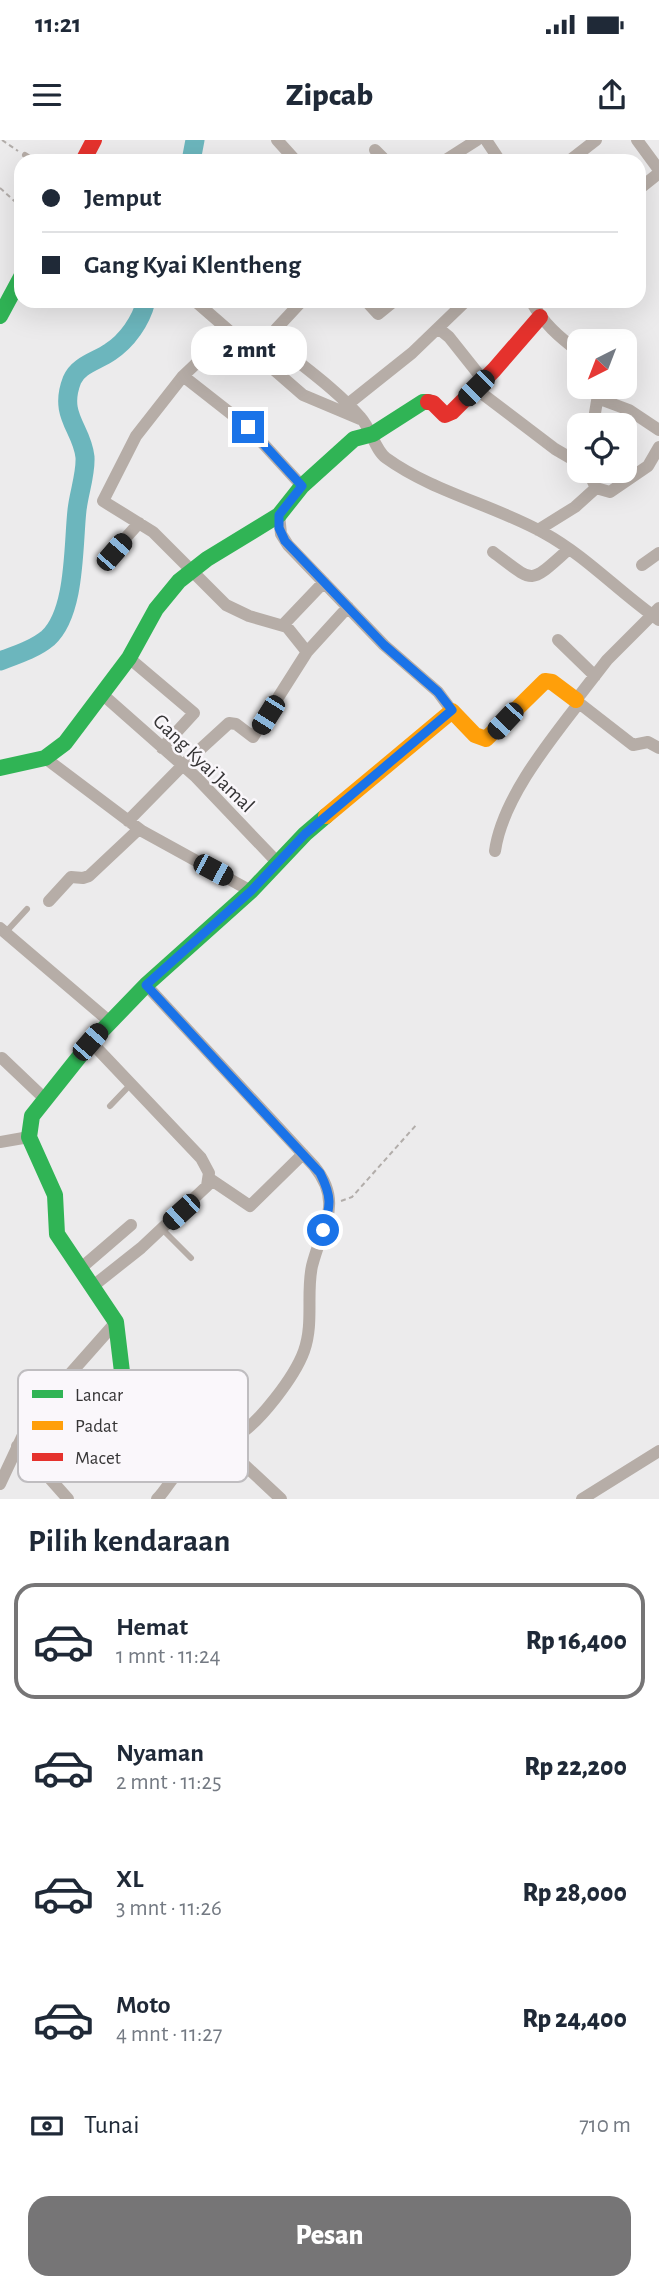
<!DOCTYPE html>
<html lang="id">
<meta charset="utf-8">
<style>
:root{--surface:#fff;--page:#f6f6f7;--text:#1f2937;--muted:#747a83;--line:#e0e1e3;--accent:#767576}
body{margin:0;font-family:"Alegreya Sans",sans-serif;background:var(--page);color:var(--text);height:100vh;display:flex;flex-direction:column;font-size:26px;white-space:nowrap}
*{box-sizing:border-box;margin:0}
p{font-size:23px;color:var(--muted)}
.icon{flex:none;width:38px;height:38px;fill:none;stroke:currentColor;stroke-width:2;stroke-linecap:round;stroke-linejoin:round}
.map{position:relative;height:1359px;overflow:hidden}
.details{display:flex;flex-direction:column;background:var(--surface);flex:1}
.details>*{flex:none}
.top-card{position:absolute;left:14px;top:14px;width:632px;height:154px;border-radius:21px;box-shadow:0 7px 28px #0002;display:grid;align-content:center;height:154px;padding:0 28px;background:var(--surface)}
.needle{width:46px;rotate:222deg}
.buttons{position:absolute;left:567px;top:189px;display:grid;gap:14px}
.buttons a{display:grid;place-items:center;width:70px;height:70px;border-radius:14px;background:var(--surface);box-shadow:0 7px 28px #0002;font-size:35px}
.end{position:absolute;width:32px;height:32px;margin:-16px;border:9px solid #1a73e8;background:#fff;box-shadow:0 0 0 4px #fff}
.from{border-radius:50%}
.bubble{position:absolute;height:49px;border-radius:21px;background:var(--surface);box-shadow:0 7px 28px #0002;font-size:23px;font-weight:800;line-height:49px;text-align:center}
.car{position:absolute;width:21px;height:42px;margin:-21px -10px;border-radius:9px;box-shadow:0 0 5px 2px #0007;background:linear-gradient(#222 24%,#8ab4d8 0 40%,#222 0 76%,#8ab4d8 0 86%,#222 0)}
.top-card b{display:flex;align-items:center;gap:24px;height:66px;font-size:26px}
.top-card b+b{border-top:2px solid var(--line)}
.top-card i{width:18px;height:18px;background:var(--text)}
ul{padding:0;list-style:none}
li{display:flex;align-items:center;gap:21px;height:116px;margin:0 14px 10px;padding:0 14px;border:4px solid transparent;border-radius:21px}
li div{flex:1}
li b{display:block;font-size:26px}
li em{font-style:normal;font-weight:800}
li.selected{border-color:var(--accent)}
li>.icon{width:63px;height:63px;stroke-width:1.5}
h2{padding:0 28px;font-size:32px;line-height:84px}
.pay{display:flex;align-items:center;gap:18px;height:77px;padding:0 28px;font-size:26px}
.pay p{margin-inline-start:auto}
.primary-button{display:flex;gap:14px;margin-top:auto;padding:14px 28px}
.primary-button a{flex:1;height:80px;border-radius:21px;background:var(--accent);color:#fff;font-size:28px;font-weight:800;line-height:80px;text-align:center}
.status{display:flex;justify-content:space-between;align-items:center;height:49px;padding:0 35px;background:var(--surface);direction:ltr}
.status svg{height:19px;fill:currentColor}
header{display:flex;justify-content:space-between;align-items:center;height:91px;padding:0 28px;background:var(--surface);font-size:32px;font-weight:800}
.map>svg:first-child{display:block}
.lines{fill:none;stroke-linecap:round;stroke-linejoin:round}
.river{stroke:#6cb6bd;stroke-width:19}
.path{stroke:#b2adaa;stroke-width:2;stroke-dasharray:5 3.5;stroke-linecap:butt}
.lane{stroke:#b6ada7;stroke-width:6}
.street{stroke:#b6ada7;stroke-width:12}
.fast{stroke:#30b455;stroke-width:16}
.slow{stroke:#ff9f0a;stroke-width:16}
.jam{stroke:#e5322d;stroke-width:16}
.route{stroke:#1a73e8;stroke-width:9}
.labels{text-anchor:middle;stroke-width:5;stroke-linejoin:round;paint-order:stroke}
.street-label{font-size:21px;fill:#363536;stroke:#faf7fb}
.key{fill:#faf7fb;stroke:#bfbdc0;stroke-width:2}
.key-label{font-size:19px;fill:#363536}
</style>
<div class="status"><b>11:21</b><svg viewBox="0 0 49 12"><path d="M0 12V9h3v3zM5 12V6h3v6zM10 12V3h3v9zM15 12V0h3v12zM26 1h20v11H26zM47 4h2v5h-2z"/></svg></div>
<header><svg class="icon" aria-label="menu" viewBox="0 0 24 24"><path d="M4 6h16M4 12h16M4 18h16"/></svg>Zipcab<svg class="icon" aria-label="share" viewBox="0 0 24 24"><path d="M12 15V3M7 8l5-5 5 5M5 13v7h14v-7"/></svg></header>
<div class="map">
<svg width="659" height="1359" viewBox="0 0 659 1359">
<rect width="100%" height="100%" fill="#ecebec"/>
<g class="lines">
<path class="river" d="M 191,21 L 195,0
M 0,521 C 16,515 35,509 48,498 C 76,472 73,405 77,370 C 79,352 86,334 85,317 C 82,288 58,276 72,240 C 78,225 97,221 110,212 C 127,201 141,181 146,161"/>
<path class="path" d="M 2,0 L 18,11
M 0,48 L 21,67
M 341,1061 L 352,1057 L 417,984"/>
<path class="lane" d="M 25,15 L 34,21
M 5,793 L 27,769
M 110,966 L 131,944
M 162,1089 L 191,1118"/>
<path class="street" d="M 277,0 L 296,21
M 486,0 L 500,21
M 637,0 L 659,30
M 375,10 L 386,21
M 444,21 L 477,0
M 569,21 L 596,0
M 639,49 L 659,33
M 195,161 L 303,255 L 360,279
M 302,161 L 276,189 L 274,200 L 277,205 C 305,228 337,250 361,278 C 371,289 375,310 386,318 C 433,352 494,365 544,393 C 586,416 620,453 659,480
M 366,161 L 378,174 L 394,161
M 531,161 C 543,183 559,197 579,212
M 438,188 L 449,197 L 484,241
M 183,236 L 248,287 L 302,346
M 596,247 L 598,255 L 605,261 L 629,270 L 659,290
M 476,249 L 555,309 L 579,323
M 348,264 L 412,213 L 466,161
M 593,285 L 598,255
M 588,331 L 596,348 L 610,352 L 648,326 L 659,307
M 279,375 L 281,394 L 288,405 L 384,505 L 438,552 L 452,571
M 538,390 L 575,367 L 596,348
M 113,412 L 139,383
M 493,412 C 536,444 528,445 569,409
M 642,425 L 659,413
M 283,485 L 324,442
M 558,500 L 595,536
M 307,512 L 348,467
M 129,518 L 194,573 L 162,608
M 102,554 L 196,637 L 277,722
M 579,563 L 633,605 L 648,602 L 659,608
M 45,618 L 142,691 L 251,751
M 128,681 L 182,626 L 229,583 L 236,584 L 253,597 L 307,512 L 287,487 L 249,476 L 226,465 L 153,392 L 103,361 L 136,296 L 183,236 L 202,218
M 495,711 C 502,660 548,603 579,563 L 576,560 L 607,520 L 659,468
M 49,761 L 71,737 L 83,738 L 89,736 L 139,689
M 0,788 L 109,881
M 146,845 L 314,1026 C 344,1063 322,1086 312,1126 C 306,1153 314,1183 304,1211 C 295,1236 259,1284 235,1297 C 230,1300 224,1301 220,1303 C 208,1309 195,1318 184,1326 C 173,1335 167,1349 157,1359
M 91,902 L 201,1018 L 209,1033 L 207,1046 L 141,1108 L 93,1146
M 2,918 L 45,959
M 0,1002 L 29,997
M 210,1039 L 250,1066 L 303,1014
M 81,1128 L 131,1085
M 221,1303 L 281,1359
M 17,1306 L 29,1315 L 68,1359
M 0,1344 L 31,1278 L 116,1182
M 582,1359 L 659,1311"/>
<path class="fast" d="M 0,176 L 21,137
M 0,628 L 45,618 L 65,603 L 129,518 L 156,469 L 179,441 L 207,419 L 279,375 L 302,346 L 354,299 L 373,294 L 423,262 L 428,262
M 176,1333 L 134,1276 L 125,1257 L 116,1182 L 57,1094 L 55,1055 L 29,997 L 32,976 L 91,902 L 146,845 L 251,751 L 305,694 L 326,676"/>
<path class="slow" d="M 326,676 L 452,571 L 475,595 L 486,599 L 545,541 L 552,542 L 576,560"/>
<path class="jam" d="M 83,21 L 94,0
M 428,262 L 433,263 L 445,275 L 452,272 L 494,230 L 540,177"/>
</g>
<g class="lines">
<path class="route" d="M 248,287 L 302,346 L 279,375 L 279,388 L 285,401 L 384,505 L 438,552 L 452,570 L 305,694 L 251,751 L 146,845 L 320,1033 C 332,1057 331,1065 323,1090"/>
</g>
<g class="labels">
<g class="street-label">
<text transform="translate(204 623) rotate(44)" y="7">Gang Kyai Jamal</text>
</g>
</g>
<rect x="18" y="1230" width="230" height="112" rx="10" class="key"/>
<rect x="32" y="1250" width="31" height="8" fill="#30b455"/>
<rect x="32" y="1281" width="31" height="9" fill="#ff9f0a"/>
<rect x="32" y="1313" width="31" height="8" fill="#e5322d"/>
<g class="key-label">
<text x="75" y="1261">Lancar</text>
<text x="75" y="1292">Padat</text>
<text x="75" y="1324">Macet</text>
</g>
</svg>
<div class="buttons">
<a><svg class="needle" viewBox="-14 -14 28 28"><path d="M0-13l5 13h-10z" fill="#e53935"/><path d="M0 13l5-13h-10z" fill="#747a83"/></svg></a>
<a><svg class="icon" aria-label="locate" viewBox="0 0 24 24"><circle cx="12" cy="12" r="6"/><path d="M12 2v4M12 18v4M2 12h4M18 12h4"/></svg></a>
</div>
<i class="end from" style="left:323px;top:1090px"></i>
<i class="end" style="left:248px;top:287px"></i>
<div class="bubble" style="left:191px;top:186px;width:116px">2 mnt</div>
<i class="car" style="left:476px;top:248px;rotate:225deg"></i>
<i class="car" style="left:114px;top:412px;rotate:41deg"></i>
<i class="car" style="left:268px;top:575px;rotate:212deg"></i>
<i class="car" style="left:505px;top:581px;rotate:223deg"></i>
<i class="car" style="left:213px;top:730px;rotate:118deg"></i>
<i class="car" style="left:90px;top:902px;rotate:41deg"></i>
<i class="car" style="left:181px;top:1072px;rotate:228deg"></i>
<div class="top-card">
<b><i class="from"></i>Jemput</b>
<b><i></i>Gang Kyai Klentheng</b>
</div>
</div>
<section class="details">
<h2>Pilih kendaraan</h2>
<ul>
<li class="selected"><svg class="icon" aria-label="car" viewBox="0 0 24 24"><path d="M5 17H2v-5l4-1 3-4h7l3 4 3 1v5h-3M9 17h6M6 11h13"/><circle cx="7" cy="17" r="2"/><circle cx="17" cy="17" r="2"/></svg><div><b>Hemat</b><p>1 mnt · 11:24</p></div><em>Rp 16,400</em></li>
<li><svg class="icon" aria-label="car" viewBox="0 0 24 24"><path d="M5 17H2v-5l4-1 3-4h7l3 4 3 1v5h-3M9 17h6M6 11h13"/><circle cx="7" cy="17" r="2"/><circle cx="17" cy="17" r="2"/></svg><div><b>Nyaman</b><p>2 mnt · 11:25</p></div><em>Rp 22,200</em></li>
<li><svg class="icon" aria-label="car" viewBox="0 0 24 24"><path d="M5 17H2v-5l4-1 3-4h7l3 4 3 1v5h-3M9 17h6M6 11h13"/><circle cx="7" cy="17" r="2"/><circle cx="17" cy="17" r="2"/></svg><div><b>XL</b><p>3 mnt · 11:26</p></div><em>Rp 28,000</em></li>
<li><svg class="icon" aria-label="car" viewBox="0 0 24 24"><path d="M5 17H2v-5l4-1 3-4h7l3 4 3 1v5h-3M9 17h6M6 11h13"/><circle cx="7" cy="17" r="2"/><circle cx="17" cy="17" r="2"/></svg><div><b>Moto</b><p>4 mnt · 11:27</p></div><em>Rp 24,400</em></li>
</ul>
<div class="pay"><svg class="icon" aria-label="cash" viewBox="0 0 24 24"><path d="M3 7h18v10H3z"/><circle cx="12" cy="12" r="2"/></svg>Tunai<p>710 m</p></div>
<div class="primary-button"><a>Pesan</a></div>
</section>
